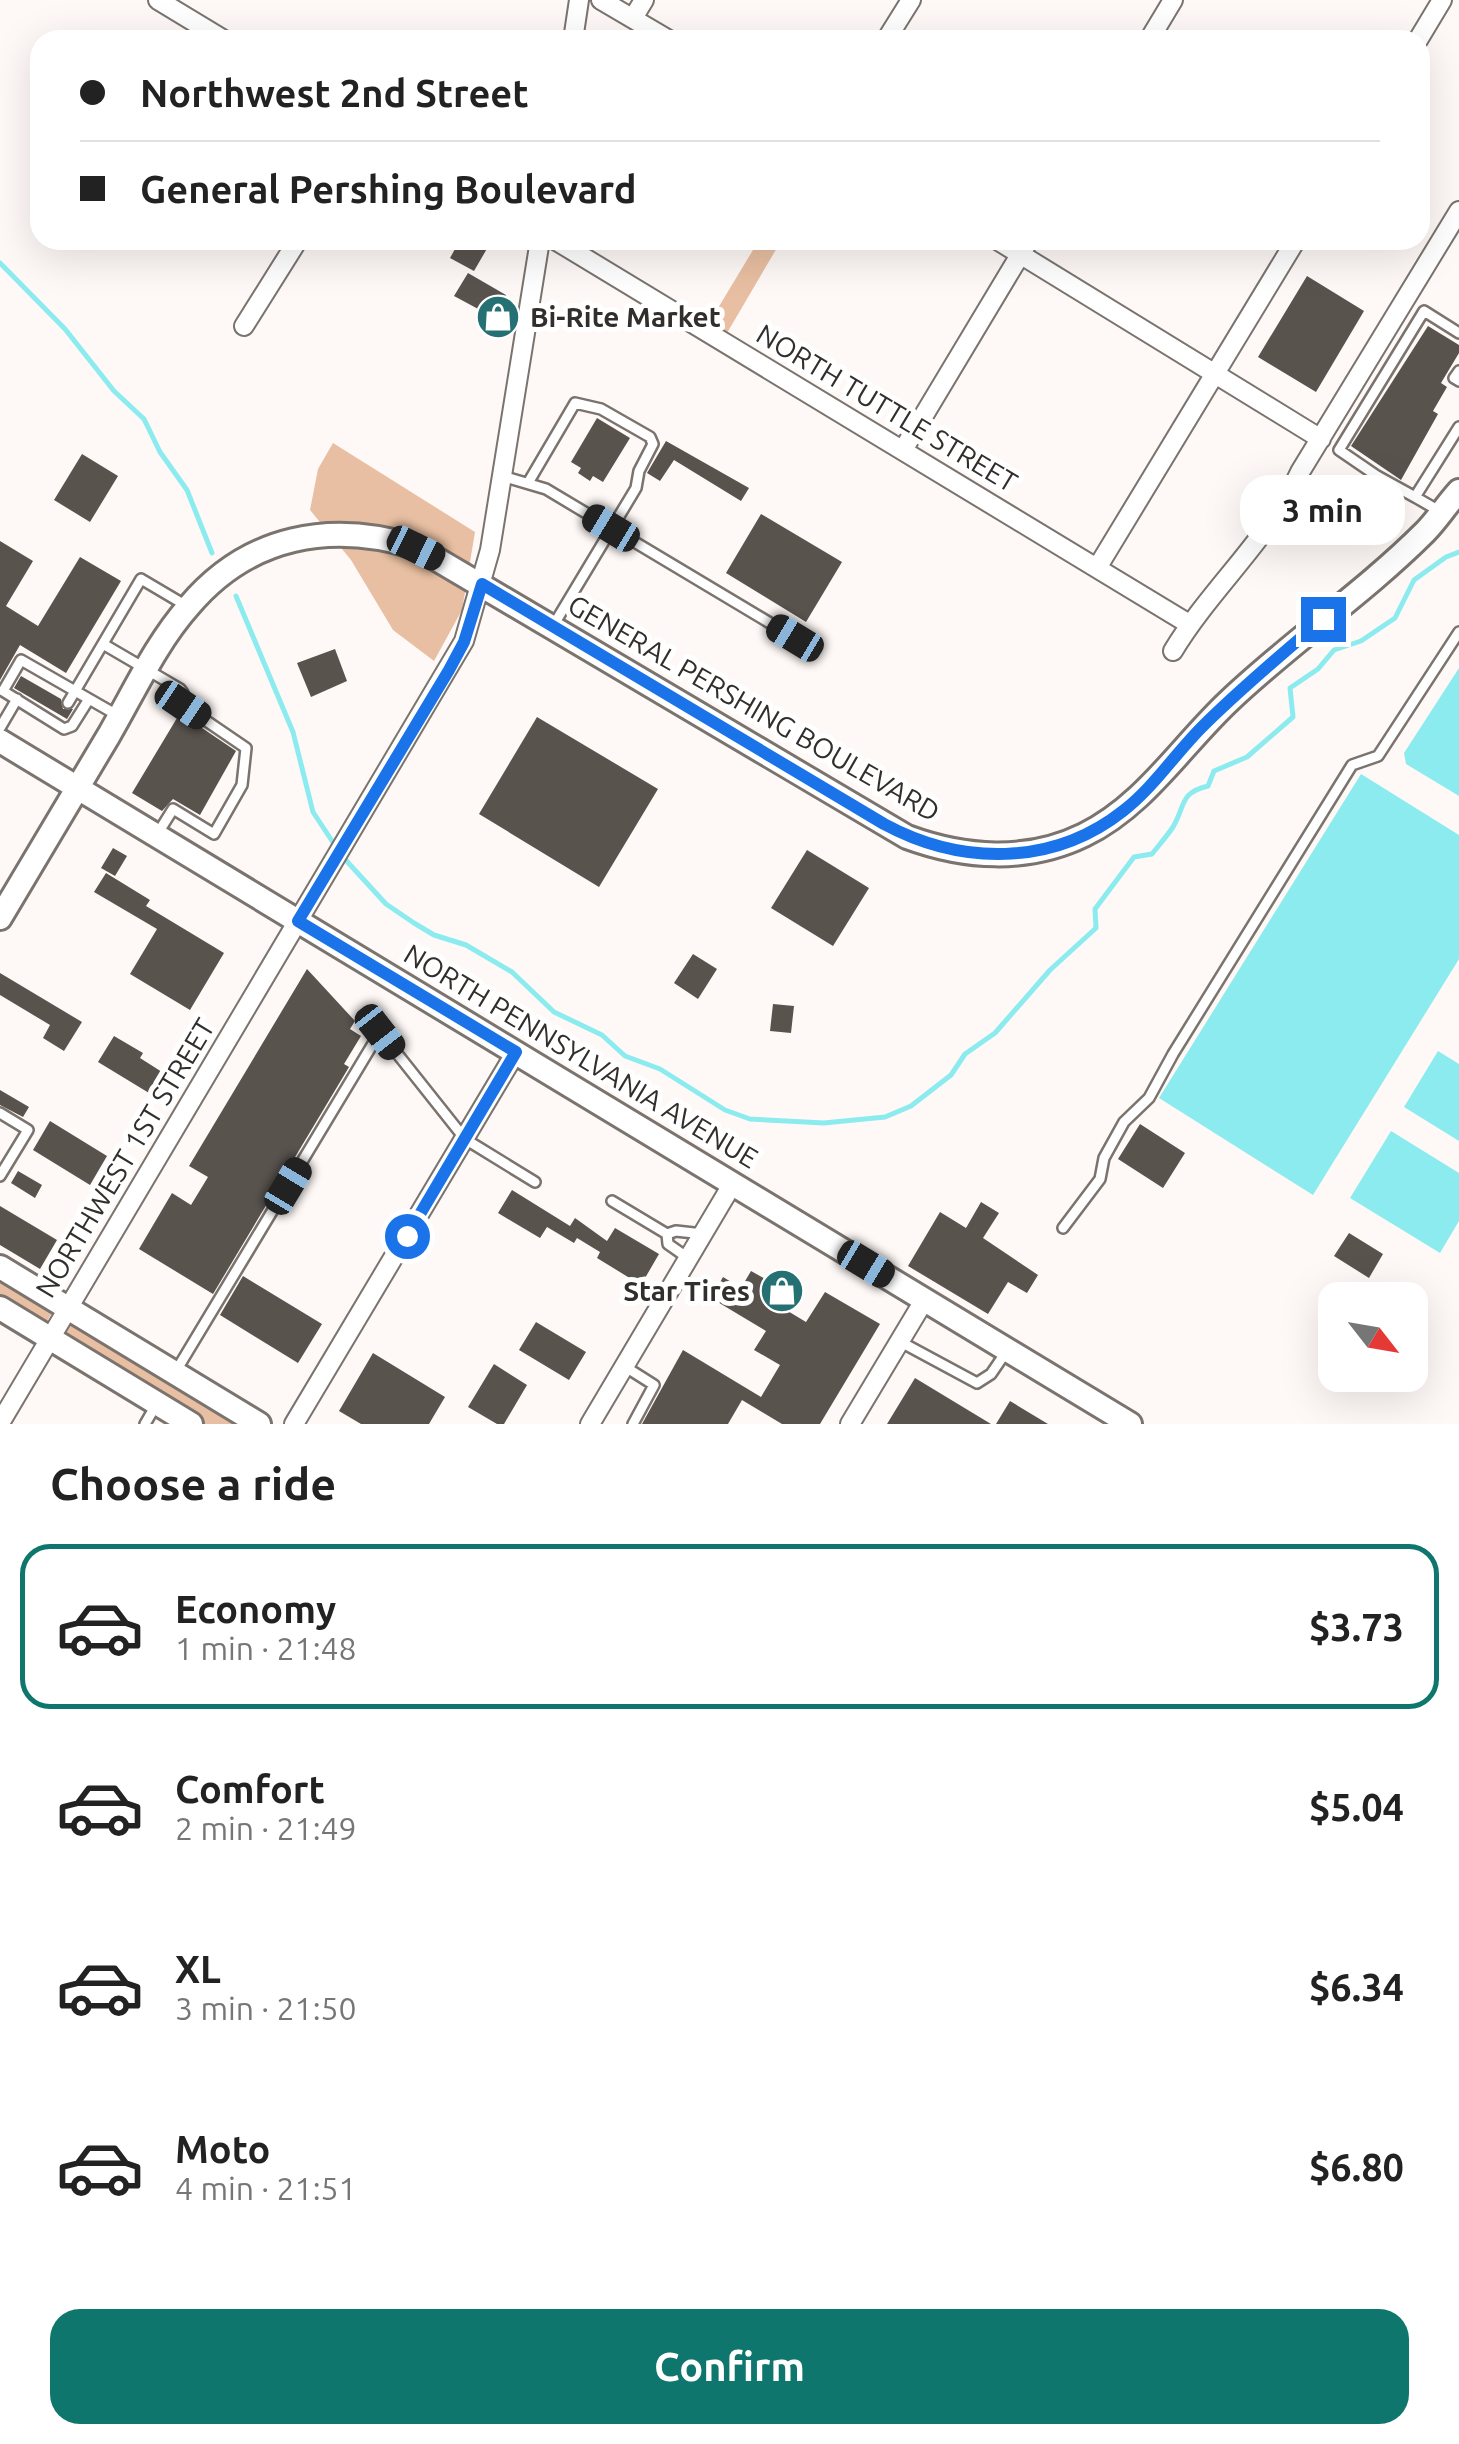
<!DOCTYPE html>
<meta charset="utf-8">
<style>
:root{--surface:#fff;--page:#f6f6f6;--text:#222;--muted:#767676;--line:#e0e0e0;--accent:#0f766e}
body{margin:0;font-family:Ubuntu,sans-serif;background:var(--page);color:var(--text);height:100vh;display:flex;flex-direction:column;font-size:38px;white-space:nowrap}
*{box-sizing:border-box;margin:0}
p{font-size:32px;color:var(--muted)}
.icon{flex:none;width:55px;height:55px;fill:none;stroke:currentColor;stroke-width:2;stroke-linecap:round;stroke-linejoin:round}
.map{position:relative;height:1424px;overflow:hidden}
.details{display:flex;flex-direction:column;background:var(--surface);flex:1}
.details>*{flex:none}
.hud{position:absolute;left:30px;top:30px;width:1400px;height:220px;border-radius:30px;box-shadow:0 10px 40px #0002;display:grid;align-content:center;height:220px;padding:0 50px;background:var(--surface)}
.needle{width:65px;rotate:121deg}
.buttons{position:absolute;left:1318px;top:1282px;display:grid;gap:20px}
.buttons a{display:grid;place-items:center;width:110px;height:110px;border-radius:20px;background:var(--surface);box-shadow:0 10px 40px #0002;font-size:50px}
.end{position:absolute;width:45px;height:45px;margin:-22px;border:12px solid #1a73e8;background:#fff;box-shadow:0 0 0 5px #fff}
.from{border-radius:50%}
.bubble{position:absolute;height:70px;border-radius:30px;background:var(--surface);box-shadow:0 10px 40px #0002;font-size:32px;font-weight:600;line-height:70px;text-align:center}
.car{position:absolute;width:30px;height:60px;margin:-30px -15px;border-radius:12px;box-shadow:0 0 8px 2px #0007;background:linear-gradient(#222 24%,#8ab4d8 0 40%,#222 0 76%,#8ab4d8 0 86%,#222 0)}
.hud b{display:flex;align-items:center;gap:35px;height:95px;font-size:38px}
.hud b+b{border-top:2px solid var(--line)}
.hud i{width:25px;height:25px;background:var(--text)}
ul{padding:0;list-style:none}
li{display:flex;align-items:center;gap:30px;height:165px;margin:0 20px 15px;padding:0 30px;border:5px solid transparent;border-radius:30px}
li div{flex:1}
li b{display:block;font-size:38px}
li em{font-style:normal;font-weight:600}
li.on{border-color:var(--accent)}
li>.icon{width:90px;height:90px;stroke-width:1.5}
h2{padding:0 50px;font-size:45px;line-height:120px}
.primary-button{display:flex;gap:20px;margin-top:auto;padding:20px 50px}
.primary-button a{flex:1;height:115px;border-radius:30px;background:var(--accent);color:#fff;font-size:40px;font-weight:600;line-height:115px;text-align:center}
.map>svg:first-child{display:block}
.green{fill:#e8bfa2}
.water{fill:#8cebef}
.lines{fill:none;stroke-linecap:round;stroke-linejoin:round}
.stream{stroke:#8cebef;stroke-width:5}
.building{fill:#59534e}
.lane-casing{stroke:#7a736e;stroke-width:14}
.street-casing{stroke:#7a736e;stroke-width:22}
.secondary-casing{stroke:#7a736e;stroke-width:28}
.lane{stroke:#fff;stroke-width:9}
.street{stroke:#fff;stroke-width:18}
.secondary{stroke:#fff;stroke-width:22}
.route{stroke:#1a73e8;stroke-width:12}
.labels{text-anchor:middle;stroke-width:10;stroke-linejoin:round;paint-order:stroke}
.poi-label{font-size:28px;font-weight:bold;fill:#312e2c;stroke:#fff;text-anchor:start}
.street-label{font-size:28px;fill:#312e2c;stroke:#fff}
</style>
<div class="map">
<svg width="1459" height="1424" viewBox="0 0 1459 1424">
<rect width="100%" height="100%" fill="#fef9f6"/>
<path class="green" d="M 759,240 L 781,241 L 727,333 L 709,323 Z
M 333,443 L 475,532 L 462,610 L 434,661 L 393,630 L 351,560 L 310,510 L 318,469 Z
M 0,1276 L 53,1311 L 45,1325 L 0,1300 Z
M 71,1321 L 246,1424 L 205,1424 L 63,1339 Z"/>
<path class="water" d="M 1459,668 L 1459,796 L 1406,764 L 1404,753 Z
M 1361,774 L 1459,835 L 1459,959 L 1313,1195 L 1159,1098 Z
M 1438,1051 L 1459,1064 L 1459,1141 L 1404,1107 Z
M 1391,1131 L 1459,1173 L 1459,1221 L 1440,1253 L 1350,1198 Z"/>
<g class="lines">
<path class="stream" d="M 0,263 L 65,329 L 114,391 L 144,419 L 160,452 L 187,490 L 212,553
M 236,596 L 293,732 L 313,812 L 336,847
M 342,856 L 386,904 L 414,923 L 434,935 L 466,945 L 512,972 L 554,1012 L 602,1035 L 625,1056 L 660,1069 L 725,1110 L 750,1119 L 824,1123 L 885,1117 L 911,1106 L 951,1075 L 965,1054 L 995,1033 L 1050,970 L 1096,928 L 1095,909 L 1134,857 L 1152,854 C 1159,845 1167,836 1173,827 C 1186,805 1179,793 1208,786 L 1214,771 L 1247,757 L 1293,717 L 1290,688 L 1318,669 L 1334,650 L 1361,641 L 1395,618 L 1414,580 L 1446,557 L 1459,552"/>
</g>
<path class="building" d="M 460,240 L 492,240 L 474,271 L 450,258 Z
M 468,273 L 506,295 L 493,317 L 454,296 Z
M 1307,276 L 1364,311 L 1316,392 L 1258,357 Z
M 1428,326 L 1459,345 L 1459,353 L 1441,383 L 1447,387 L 1433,411 L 1438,414 L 1401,480 L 1351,446 Z
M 597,418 L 630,438 L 603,482 L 593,476 L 590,481 L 578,473 L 581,468 L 571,462 Z
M 666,441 L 749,488 L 741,501 L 674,460 L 660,481 L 647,473 Z
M 82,454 L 118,476 L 90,522 L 54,500 Z
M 761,514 L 842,562 L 806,622 L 726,573 Z
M 0,541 L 33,561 L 6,606 L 38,626 L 80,557 L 121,581 L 66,673 L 20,645 L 0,680 Z
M 335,649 L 347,681 L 311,697 L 297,663 Z
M 21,676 L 61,699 L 63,709 L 73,709 L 67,719 L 14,688 Z
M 180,713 L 236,751 L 200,815 L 173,799 L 162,811 L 132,793 Z
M 537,717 L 658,789 L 599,887 L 479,814 Z
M 113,848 L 127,856 L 115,876 L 101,868 Z
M 807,850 L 869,888 L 833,946 L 771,908 Z
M 106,873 L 150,900 L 146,906 L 224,953 L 190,1010 L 130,974 L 157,929 L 94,892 Z
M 693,954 L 717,969 L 698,999 L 674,983 Z
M 307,969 L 355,1021 L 350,1029 L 361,1036 L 344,1064 L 349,1067 L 213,1294 L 139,1249 L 172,1193 L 191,1205 L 208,1177 L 189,1166 Z
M 0,973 L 82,1022 L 64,1051 L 43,1038 L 50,1025 L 0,995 Z
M 773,1004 L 794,1006 L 791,1033 L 770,1031 Z
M 114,1036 L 143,1053 L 140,1058 L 162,1072 L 149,1093 L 98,1062 Z
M 0,1090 L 29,1107 L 23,1117 L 0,1105 Z
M 50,1121 L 107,1156 L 90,1185 L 33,1150 Z
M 1140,1124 L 1185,1153 L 1163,1188 L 1118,1159 Z
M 18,1171 L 42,1185 L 35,1198 L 11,1183 Z
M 512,1190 L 570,1226 L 575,1218 L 607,1241 L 615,1228 L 659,1254 L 641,1285 L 597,1258 L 600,1252 L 577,1238 L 574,1243 L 547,1227 L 540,1238 L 498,1213 Z
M 981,1202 L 999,1213 L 983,1238 L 1038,1275 L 1027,1293 L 1008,1282 L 988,1314 L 908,1266 L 940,1212 L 966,1228 Z
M 0,1206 L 57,1240 L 40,1269 L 0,1245 Z
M 1349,1233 L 1383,1254 L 1369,1278 L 1334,1256 Z
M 751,1271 L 769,1281 L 761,1295 L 806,1322 L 825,1292 L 880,1324 L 820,1424 L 782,1424 L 742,1400 L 728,1424 L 642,1424 L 683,1350 L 761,1397 L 780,1365 L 754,1350 L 766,1331 L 711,1298 L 723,1277 L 741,1288 Z
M 243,1276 L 322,1324 L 298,1363 L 220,1315 Z
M 536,1322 L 586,1352 L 569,1380 L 519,1350 Z
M 373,1353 L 445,1397 L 429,1424 L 361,1424 L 339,1411 Z
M 494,1364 L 527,1385 L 504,1424 L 497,1424 L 468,1407 Z
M 915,1378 L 991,1424 L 887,1424 Z
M 1010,1401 L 1048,1424 L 996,1424 Z"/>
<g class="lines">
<g class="lane-casing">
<path id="lane" d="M 1459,371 L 1454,378 L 1459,381
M 502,476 L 546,489 L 795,638
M 528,483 L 575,403 L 601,409 L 650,437 L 653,444 L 639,471 L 636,488 L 553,626
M 1415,497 L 1377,476 L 1339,450 L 1424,311 L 1459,333
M 1441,512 L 1415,497 L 1459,427
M 103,644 L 180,689 L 183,693 L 183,705 L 246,748 L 242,785 L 214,834 L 173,809 L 158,833
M 89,699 L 72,726 L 64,729 L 3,691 L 21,660 L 117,715
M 68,703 L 141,579 L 185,605
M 0,728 L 17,699
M 0,1113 L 28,1130 L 0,1176
M 612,1201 L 667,1234
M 1063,1228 L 1100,1179 L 1104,1158 L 1124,1122 L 1149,1098 L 1173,1054 L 1352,765 L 1378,756 L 1459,632
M 688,1258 L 668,1244 L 667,1234 L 676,1231 L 703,1234
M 899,1341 L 977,1383 L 991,1374 L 1006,1352
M 624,1366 L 654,1385 L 633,1424
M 176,1371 L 380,1032 L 465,1139 L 535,1182
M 145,1424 L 156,1405"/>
</g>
<g class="street-casing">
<path id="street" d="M 158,0 L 224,40
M 601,0 L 669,40
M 633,18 L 644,0
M 573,40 L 579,0
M 886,40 L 911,0
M 1149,40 L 1173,0
M 1418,40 L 1442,0
M 555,240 L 1189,624
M 997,240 L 1321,439
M 244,326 L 298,240
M 903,450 L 1029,240
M 1097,568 L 1296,240
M 1173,651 C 1211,588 1269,539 1300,472 L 1459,211
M 0,1423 L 464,641 L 490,550 L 540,240
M 294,1424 L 516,1052
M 590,1424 L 733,1183
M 850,1424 L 925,1299"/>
</g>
<g class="secondary-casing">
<path id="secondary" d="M 0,741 L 1130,1424
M 0,918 C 37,857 73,796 109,735 C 134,692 156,643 189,606 C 249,535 331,521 416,547 L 907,837 C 964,858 1027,863 1084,835 C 1144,806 1181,746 1229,701 C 1291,642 1364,593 1425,532 C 1437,520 1447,504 1459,491
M 0,1267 L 259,1424
M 0,1308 L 191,1424"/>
</g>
<use href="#lane" class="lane"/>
<use href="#street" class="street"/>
<use href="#secondary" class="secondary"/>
</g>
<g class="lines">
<path class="route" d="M 407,1236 L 516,1052 L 298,921 L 449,670 L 464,642 L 482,584 L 884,824 C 960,865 1052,867 1123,811 C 1153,788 1175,754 1202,727 C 1240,689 1282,654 1323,619"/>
</g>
<defs>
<g id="shop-disc" transform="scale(2.25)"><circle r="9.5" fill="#257073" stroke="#fff"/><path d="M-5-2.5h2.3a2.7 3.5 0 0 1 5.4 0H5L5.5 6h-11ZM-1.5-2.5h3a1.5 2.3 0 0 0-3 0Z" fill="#fff"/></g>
</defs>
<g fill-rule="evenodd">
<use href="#shop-disc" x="498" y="317"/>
<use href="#shop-disc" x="782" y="1291"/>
</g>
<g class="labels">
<g class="poi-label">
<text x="530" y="327">Bi-Rite Market</text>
<text x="750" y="1301" text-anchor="end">Star Tires</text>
</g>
<g class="street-label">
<text transform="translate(887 408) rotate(31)" y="10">NORTH TUTTLE STREET</text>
<text transform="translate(754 708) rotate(30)" y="10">GENERAL PERSHING BOULEVARD</text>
<text transform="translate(581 1056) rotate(31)" y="10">NORTH PENNSYLVANIA AVENUE</text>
<text transform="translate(125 1158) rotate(-59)" y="10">NORTHWEST 1ST STREET</text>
</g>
</g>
</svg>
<div class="buttons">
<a><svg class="needle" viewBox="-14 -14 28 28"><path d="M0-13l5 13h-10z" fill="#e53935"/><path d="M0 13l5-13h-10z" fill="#767676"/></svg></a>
</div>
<i class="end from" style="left:407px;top:1236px"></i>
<i class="end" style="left:1323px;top:619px"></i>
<div class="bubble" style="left:1240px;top:475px;width:165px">3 min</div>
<i class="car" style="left:611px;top:528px;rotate:301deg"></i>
<i class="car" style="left:416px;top:548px;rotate:116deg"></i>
<i class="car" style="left:795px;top:638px;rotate:301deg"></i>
<i class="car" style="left:183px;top:705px;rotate:124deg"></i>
<i class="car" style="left:380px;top:1032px;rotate:142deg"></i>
<i class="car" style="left:288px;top:1186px;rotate:31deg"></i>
<i class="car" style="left:866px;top:1264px;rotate:121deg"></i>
<div class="hud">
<b><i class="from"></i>Northwest 2nd Street</b>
<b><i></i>General Pershing Boulevard</b>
</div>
</div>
<section class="details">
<h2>Choose a ride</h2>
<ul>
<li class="on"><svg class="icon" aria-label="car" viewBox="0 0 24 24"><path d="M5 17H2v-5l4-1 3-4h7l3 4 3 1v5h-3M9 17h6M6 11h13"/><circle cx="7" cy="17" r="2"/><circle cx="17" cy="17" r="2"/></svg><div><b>Economy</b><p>1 min · 21:48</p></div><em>$3.73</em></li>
<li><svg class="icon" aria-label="car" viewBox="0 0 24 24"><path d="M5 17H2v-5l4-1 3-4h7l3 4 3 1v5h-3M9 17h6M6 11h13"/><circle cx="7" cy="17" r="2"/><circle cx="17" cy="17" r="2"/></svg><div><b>Comfort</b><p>2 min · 21:49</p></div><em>$5.04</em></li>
<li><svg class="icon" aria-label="car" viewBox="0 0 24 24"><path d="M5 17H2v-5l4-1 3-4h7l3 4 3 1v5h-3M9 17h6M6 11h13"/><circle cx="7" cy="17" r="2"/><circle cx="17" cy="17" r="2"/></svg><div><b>XL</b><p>3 min · 21:50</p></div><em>$6.34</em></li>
<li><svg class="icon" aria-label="car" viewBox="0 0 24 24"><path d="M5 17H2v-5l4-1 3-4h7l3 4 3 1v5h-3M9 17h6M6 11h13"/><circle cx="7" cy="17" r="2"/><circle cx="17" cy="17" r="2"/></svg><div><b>Moto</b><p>4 min · 21:51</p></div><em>$6.80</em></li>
</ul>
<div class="primary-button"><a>Confirm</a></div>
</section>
